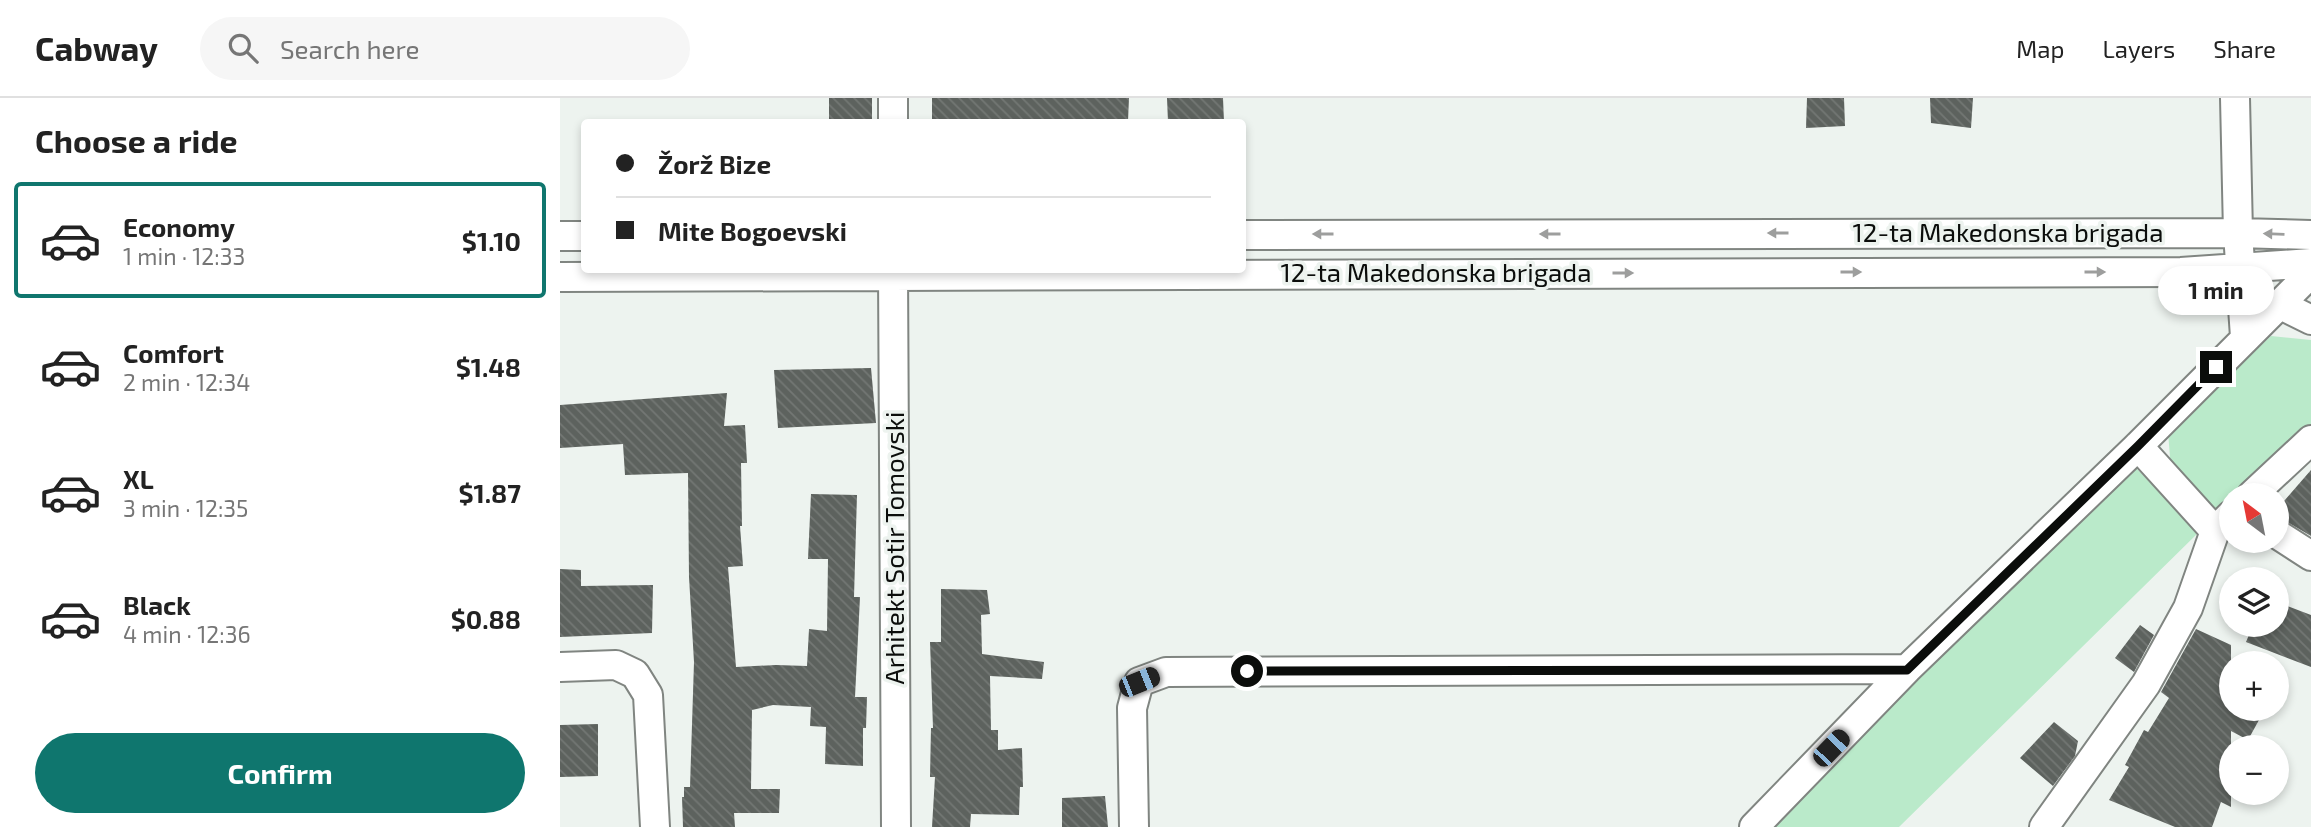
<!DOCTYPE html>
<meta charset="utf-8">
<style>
:root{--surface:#fff;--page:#f6f6f6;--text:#222;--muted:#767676;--line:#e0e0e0;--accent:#0f766e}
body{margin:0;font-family:"Exo 2",sans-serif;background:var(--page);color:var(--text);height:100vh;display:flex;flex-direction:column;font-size:26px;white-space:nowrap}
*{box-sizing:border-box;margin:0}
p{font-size:23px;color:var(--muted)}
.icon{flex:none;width:38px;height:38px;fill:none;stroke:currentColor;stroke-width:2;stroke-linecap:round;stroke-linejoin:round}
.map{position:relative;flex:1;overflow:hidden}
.details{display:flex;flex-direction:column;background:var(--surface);width:560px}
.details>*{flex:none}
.banner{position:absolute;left:21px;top:21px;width:665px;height:154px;border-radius:7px;box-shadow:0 4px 10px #0003;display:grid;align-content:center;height:154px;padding:0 35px;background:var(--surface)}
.needle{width:46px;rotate:328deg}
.fabs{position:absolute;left:1659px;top:385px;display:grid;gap:14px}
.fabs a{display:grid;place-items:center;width:70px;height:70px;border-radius:50%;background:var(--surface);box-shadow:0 4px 10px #0003;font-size:35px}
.end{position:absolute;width:32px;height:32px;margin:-16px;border:9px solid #0b0d0b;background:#fff;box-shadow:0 0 0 4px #fff}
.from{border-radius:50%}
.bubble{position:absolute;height:49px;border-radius:24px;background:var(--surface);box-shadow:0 4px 10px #0003;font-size:23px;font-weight:700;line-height:49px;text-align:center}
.car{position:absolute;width:21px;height:42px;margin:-21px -10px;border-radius:9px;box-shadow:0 0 5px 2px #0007;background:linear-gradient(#222 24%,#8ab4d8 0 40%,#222 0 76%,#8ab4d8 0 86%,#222 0)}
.banner b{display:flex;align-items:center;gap:24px;height:66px;font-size:26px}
.banner b+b{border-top:2px solid var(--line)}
.banner i{width:18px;height:18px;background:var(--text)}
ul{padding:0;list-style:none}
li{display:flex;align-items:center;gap:21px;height:116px;margin:0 14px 10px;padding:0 21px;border:4px solid transparent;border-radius:7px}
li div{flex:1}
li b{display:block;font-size:26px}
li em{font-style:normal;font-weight:700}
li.selected{border-color:var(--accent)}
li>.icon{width:63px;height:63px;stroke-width:1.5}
h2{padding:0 35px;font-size:32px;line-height:84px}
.primary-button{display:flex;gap:14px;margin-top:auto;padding:14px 35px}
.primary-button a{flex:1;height:80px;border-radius:42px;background:var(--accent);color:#fff;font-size:28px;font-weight:700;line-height:80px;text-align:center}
header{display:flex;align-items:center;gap:42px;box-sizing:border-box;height:98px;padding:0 35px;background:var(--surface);border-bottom:2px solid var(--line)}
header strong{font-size:33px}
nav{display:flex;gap:38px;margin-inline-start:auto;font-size:24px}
.search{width:490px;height:63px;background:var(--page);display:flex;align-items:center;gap:18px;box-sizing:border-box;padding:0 24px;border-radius:38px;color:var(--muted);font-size:26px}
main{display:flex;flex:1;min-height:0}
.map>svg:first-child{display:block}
.grass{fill:#baeaca}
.building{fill:url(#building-back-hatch)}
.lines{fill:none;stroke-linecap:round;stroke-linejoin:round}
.minor-casing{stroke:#808581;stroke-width:32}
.minor{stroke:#fff;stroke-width:28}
.oneway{fill:#9d9e9d}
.route{stroke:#0b0d0b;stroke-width:9}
.labels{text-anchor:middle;stroke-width:7;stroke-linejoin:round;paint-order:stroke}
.street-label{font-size:26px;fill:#0b0d0b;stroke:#edf3ef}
</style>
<header>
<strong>Cabway</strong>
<div class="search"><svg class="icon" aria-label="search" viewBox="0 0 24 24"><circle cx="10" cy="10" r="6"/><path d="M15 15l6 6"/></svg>Search here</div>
<nav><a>Map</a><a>Layers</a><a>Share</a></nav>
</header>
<main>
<section class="details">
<h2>Choose a ride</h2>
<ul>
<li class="selected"><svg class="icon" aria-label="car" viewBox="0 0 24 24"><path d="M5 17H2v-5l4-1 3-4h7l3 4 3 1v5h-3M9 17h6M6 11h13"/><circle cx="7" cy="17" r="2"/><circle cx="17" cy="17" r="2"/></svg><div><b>Economy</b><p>1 min · 12:33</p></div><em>$1.10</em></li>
<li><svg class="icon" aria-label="car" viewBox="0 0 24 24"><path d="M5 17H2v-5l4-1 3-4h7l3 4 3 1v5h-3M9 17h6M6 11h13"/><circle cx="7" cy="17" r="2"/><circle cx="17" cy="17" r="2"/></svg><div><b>Comfort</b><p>2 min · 12:34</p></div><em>$1.48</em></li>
<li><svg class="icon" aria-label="car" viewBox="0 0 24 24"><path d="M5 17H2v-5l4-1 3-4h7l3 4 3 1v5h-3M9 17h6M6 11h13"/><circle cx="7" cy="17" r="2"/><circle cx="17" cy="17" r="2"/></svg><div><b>XL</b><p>3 min · 12:35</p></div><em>$1.87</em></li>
<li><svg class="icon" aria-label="car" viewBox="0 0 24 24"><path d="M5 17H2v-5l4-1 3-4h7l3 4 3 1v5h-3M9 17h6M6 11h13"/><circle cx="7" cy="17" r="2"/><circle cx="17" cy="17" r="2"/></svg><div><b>Black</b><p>4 min · 12:36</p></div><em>$0.88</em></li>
</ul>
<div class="primary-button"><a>Confirm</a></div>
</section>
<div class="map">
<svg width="1751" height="729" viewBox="0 0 1751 729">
<defs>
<pattern id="building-back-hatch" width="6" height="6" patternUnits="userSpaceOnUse" patternTransform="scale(1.75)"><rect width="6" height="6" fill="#5d625e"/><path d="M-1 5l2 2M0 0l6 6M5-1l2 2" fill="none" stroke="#737774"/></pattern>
</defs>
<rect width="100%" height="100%" fill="#edf3ef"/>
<path class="grass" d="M 1711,238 L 1751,242 L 1751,328 L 1675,397 L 1671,397 L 1671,401 L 1654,417 L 1611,372 L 1608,334 Z
M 1575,369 L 1639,434 L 1339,729 L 1210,729 L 1308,628 Z"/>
<path class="building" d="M 269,0 L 312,0 L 312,24 L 269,24 Z
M 372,0 L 569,0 L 568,23 L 372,24 Z
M 607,0 L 663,0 L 664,24 L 608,24 Z
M 1247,0 L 1284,0 L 1285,28 L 1246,30 Z
M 1370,0 L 1413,0 L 1411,30 L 1371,25 Z
M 311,270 L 316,325 L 218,330 L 214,272 Z
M 167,295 L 164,328 L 185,327 L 187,365 L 181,365 L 182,428 L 180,428 L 183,468 L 168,469 L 176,569 L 216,567 L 247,568 L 249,531 L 267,533 L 268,461 L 248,461 L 251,396 L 297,397 L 294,499 L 300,499 L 295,599 L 307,599 L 306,630 L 303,630 L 303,668 L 265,666 L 266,629 L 250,628 L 251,609 L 213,607 L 192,612 L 191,691 L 220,691 L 219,715 L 174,715 L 175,729 L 123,729 L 122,699 L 124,699 L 124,689 L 130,689 L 134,564 L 129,479 L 128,375 L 65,377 L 63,346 L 0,350 L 0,307 Z
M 1751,372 L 1751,438 L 1717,418 L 1717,411 Z
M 0,471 L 21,472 L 21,488 L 93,487 L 92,535 L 0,539 Z
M 381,491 L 427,492 L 430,516 L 421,517 L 422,556 L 484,564 L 482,581 L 430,578 L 431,632 L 438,632 L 438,652 L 462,650 L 463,689 L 460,689 L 459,717 L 411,716 L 410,729 L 372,729 L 375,679 L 370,679 L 371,630 L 373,630 L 370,544 L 381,544 Z
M 1717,504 L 1751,517 L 1751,569 L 1686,544 L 1693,527 L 1717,527 Z
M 1580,527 L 1594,537 L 1574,574 L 1555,560 Z
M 1636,531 L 1671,547 L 1671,611 L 1705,611 L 1688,642 L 1671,633 L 1671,709 L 1661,704 L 1652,729 L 1615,729 L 1549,702 L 1569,669 L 1565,667 L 1584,632 L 1588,634 L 1609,600 L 1601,594 Z
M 1494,624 L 1518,643 L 1515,658 L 1493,688 L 1460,660 Z
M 38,626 L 38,678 L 0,679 L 0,627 Z
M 545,698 L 548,729 L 502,729 L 502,700 Z"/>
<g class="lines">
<g class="minor-casing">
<path id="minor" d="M 333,0 L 333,24
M 1675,0 L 1678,135 L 1685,239
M 682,137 L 1678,135 L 1751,137
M 0,138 L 24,138
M 333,172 L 336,729
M 0,179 L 1621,174 L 1751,165
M 1719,206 L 1751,222
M 1578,348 L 1655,433
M 1692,397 L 1751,342
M 1717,436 L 1751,458
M 0,569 L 56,567 L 75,576 L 88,597 L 95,729
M 574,729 L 572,610 L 579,584 L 606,574 L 1347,571
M 1194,729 L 1347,571 L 1578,348 L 1751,175
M 1484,729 L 1586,586 L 1628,510 L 1655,433 L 1671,417"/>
</g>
<use href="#minor" class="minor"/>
</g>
<defs><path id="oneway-solid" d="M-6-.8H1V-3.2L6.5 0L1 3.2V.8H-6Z" transform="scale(1.75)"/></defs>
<g class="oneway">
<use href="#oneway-solid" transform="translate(1218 135) rotate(180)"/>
<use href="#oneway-solid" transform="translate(763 136) rotate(180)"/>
<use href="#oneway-solid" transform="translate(990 136) rotate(180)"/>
<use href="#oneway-solid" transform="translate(1714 136) rotate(-178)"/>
<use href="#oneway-solid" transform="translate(1291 174)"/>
<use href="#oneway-solid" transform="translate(1535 174)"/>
<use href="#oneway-solid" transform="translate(1063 175)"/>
</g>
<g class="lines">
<path class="route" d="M 687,573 L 1347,572 L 1578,348 L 1656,269"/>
</g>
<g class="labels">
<g class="street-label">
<text x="1448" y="144">12-ta Makedonska brigada</text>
<text x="876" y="184">12-ta Makedonska brigada</text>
<text transform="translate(335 450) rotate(-90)" y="9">Arhitekt Sotir Tomovski</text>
</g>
</g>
</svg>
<div class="fabs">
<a><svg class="needle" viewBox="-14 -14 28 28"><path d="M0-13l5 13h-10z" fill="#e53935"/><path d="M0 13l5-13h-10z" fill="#767676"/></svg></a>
<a><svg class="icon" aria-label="layers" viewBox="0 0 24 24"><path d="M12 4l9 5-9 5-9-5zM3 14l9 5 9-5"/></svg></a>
<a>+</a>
<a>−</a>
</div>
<i class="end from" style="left:687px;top:573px"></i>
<i class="end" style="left:1656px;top:269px"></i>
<div class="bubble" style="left:1598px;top:168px;width:116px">1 min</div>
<i class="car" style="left:579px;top:584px;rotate:68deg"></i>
<i class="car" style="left:1271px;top:650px;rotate:44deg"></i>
<div class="banner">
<b><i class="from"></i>Žorž Bize</b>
<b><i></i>Mite Bogoevski</b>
</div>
</div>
</main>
